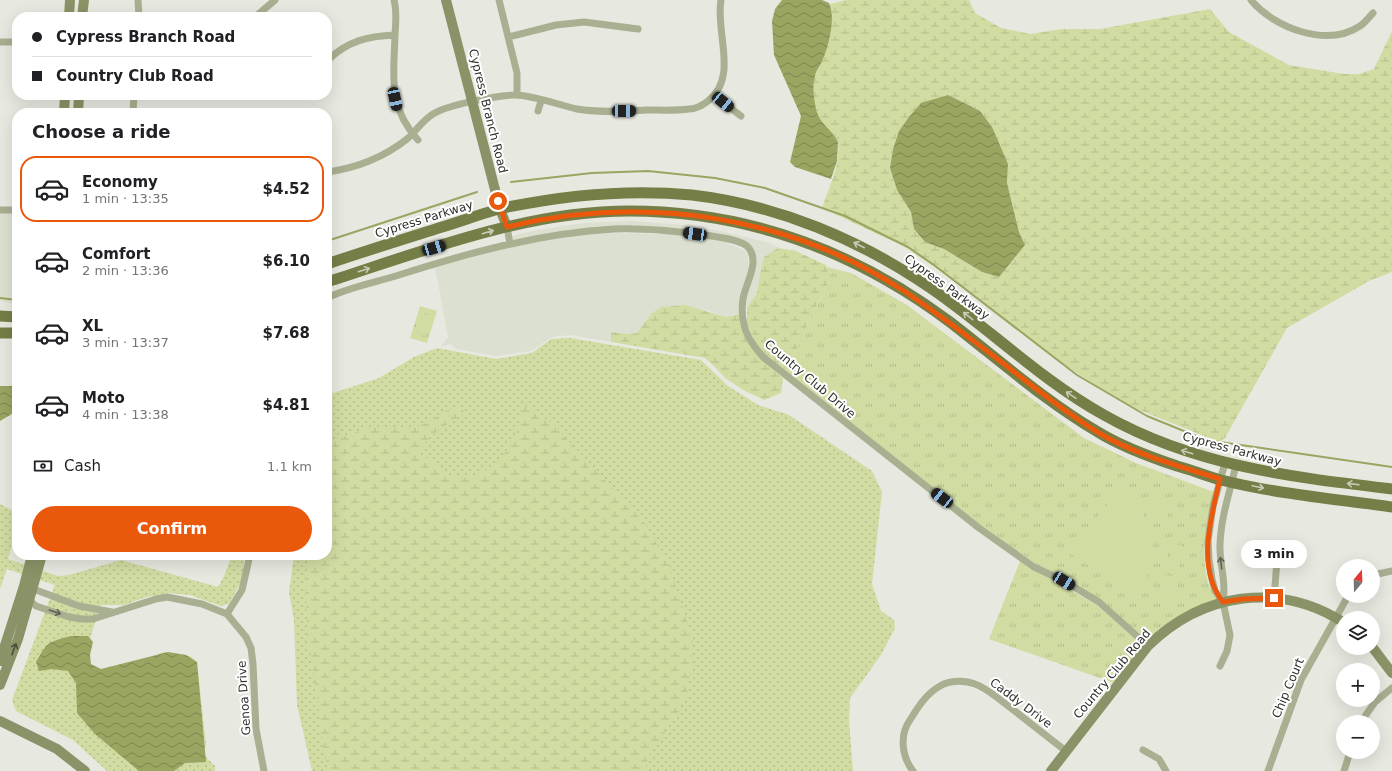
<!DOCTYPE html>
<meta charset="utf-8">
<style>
:root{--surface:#fff;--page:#f6f6f6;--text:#202124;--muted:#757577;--line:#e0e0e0;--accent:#ea580c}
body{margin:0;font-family:"DejaVu Sans",sans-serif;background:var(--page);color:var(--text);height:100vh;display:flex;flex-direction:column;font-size:15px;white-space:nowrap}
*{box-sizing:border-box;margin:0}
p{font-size:13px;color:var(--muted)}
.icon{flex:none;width:22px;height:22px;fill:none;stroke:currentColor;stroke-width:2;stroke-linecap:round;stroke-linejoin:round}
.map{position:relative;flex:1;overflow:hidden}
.sheet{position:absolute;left:12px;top:108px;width:320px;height:452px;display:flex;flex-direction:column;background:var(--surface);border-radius:16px;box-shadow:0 4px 16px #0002}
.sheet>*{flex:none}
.hud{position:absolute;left:12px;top:12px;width:320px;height:88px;border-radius:16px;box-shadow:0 4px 16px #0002;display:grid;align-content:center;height:88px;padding:0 20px;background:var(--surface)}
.needle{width:26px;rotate:19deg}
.controls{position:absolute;left:1336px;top:559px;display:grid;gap:8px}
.controls a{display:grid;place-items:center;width:44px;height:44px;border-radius:50%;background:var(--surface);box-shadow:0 4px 16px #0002;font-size:20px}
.end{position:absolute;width:18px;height:18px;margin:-9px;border:5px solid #ea580c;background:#fff;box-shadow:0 0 0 2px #fff}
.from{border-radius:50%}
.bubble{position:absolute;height:28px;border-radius:14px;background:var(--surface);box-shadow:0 4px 16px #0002;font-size:13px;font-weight:600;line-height:28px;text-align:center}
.car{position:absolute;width:12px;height:24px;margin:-12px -6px;border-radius:5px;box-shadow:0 0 3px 1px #0007;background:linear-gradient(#222 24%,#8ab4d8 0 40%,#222 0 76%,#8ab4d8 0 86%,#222 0)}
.hud b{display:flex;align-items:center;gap:14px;height:38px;font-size:15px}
.hud b+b{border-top:1px solid var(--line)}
.hud i{width:10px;height:10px;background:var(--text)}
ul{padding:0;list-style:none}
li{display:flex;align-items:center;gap:12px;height:66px;margin:0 8px 6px;padding:0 12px;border:2px solid transparent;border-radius:16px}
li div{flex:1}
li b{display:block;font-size:15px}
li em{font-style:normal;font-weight:600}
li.on{border-color:var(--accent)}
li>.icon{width:36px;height:36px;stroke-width:1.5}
h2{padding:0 20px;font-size:18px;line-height:48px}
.pay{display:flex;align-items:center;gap:10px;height:44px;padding:0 20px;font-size:15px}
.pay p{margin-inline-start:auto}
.primary-button{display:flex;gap:8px;margin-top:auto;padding:8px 20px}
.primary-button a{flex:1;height:46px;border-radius:24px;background:var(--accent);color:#fff;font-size:16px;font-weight:600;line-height:46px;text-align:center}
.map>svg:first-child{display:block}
.built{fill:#dce0d0}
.grass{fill:url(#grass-dots)}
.wetland{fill:url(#wetland-marsh);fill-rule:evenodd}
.park{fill:url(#park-tufts)}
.pitch{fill:#d1dca3}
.water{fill:url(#water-waves)}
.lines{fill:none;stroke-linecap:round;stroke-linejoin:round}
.stream{stroke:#99a561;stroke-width:2}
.street{stroke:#a9af91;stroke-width:7}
.secondary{stroke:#8a9367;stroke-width:10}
.primary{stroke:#757e47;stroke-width:11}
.oneway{stroke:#c8cbb5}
.oneway2{stroke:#606354}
.oneway3{stroke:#4a4e3e}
.route{stroke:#ea580c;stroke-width:5}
.labels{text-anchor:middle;stroke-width:4;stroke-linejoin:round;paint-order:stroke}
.street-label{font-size:12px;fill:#2f302c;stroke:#fff}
</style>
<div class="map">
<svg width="1392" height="771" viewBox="0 0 1392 771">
<defs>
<pattern id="grass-dots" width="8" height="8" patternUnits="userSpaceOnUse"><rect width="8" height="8" fill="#d1dca3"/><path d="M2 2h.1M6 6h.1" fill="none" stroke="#b4bd8c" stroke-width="1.8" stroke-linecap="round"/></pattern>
<pattern id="wetland-marsh" width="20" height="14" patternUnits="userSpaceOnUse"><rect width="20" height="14" fill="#d1dca3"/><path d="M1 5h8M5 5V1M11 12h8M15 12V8" fill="none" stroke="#b4bd8c"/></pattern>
<pattern id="park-tufts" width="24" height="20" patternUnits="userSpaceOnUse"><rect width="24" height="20" fill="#d1dca3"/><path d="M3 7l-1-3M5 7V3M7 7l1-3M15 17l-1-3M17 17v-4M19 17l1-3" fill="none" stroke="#b4bd8c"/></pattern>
<pattern id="water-waves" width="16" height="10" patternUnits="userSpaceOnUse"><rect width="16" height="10" fill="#99a561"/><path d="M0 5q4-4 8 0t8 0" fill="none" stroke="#7d8750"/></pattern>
</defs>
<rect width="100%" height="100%" fill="#e7e9e0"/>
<path class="built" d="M 0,213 L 17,213 L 17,306 L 0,300 Z
M 632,221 L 684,225 L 721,231 L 770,243 L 782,249 L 778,248 L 760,274 L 757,293 L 747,308 L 746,300 L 755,271 L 756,255 L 754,250 L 739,239 L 723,234 L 670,227 L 616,226 L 568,230 L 512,240 L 512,236 L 537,230 L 583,223 Z
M 615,233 L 668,234 L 721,241 L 745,250 L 748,256 L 749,270 L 740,314 L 726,317 L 706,310 L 644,324 L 637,333 L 628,334 L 611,332 L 611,342 L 570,335 L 552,337 L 531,351 L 496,356 L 456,349 L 451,344 L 445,346 L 441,346 L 448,337 L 435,267 L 508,248 L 568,236 Z"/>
<path class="grass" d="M 570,338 L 701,360 L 728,386 L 758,405 L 789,415 L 872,471 L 882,492 L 872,584 L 881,611 L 894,620 L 895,628 L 881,655 L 850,698 L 849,720 L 853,771 L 312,771 L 297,705 L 294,620 L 289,592 L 294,555 L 327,555 L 327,395 L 379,378 L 414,357 L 437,348 L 496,359 L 532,353 L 551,339 Z
M 0,504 L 17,513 L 17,530 L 8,559 L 58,576 L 69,575 L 121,560 L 218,587 L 224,576 L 232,555 L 245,555 L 242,580 L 229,604 L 221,606 L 190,595 L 169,593 L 146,597 L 124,605 L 101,605 L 88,645 L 86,661 L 97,670 L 115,669 L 144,662 L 163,652 L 190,656 L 197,662 L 206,745 L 203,754 L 215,766 L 215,771 L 107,771 L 73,740 L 16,711 L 12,700 L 55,585 L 7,569 L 0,589 Z"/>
<path class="wetland" d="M 846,0 L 969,0 L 975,13 L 1001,28 L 1030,34 L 1062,29 L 1100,29 L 1210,9 L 1229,32 L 1289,65 L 1344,74 L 1359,74 L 1374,69 L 1392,31 L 1392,272 L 1369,281 L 1287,328 L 1225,438 L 1219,442 L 1137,409 L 1107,393 L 1040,348 L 973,294 L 905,247 L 822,208 C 828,189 841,164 838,143 C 837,136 830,132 825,127 C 816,116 812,98 813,83 C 814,74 820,67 823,58 C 829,43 835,20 830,4 ZM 970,107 L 980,111 L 1008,164 L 1007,183 L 1019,232 L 1025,245 L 999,277 L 982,272 L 944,249 L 925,242 L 914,229 L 911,212 L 897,190 L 890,168 L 893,149 L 899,131 Z
M 778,248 L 796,251 L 826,265 L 831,279 L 809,320 L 802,341 L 784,370 L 765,355 L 755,342 L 747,323 L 747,308 L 757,293 L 760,274 L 764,257 Z
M 685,305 L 726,317 L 740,314 C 741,344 762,361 783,378 L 781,393 L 764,400 L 745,391 L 725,378 L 716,368 L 705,358 L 611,342 L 611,332 L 628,334 L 637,333 L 652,313 L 662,307 Z
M 522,404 L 551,422 L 644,522 L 670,567 L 692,639 L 692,665 L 687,694 L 677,714 L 648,757 L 646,766 L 648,771 L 328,771 L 322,743 L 317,694 L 308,639 L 305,580 L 312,555 L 327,555 L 327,443 C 341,438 363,428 377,427 C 391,426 405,430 419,426 C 433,421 449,404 464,409 L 462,416 C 444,426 428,434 419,453 L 434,464 L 442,466 L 444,475 C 452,476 462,479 471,477 C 492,472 512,448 518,428 C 521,419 517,414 522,404 Z"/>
<path class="park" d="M 827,267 L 851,273 L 907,305 L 1084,438 L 1136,463 L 1214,492 C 1206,522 1196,573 1217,600 L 1148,642 L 1100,599 L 1065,578 L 1036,564 L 979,524 L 784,370 L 802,341 L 809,320 L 831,279 Z
M 420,306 L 437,311 L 427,343 L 410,338 Z
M 1020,561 L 1097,605 L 1144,647 L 1114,683 L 989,639 Z"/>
<path class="pitch" d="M 422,313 L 432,316 L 425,336 L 415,333 Z
M 1122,488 L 1140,507 L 1150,531 L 1152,554 L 1147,576 L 1137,596 L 1072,555 L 1071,547 Z
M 1150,500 L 1170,504 L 1167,521 L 1147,517 Z
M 1160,542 L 1170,543 L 1166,565 L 1156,563 Z
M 1173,544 L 1183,546 L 1179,567 L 1169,565 Z
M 1166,575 L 1179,577 L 1174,603 L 1161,601 Z"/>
<path class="water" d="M 782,0 L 822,0 L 829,3 C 836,17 829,45 823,59 C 821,65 816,70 815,76 C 812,86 814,99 816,109 C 820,125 832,129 838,142 L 837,161 L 831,179 L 795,167 L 790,162 L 801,116 L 774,55 L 772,21 L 775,9 Z
M 948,95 L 980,111 L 992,127 L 1008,164 L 1007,183 L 1019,232 L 1025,245 L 999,277 L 982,272 L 944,249 L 925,242 L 914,229 L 911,212 L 897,190 L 890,168 L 893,149 L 899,131 L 909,117 L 921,103 Z
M 0,386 L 12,386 L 17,388 L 17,411 L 0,421 Z
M 71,636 L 88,636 L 93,642 L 90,655 L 91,664 L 101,669 L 168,652 L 186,655 L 197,662 L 206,762 L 185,763 L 174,771 L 139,771 L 95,734 L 77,713 L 76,683 L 68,671 L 52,669 L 39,671 L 36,662 C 47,642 48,642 71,636 Z"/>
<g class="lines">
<path class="stream" d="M 511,182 L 592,173 L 648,171 L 715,178 L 765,188 L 845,216 L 908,247 L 934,265 L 1077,375 L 1147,416 L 1206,440 L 1392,467
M 327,241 L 477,192
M 0,298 L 17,300"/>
<path class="street" d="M 138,0 L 139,17
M 394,0 C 397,11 396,23 395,34 C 394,76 387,106 418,140
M 499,0 L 517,73 L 517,95
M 1251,0 C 1274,28 1327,48 1360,26 C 1365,23 1369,17 1373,13
M 255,17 L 275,0
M 508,37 L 556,25 L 584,22 L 638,29
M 0,42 L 17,42
M 327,61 C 347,41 368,36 395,35
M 714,95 L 741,116
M 538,111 L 541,101
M 133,113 L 134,95
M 327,172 C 357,168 383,158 407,139 C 416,131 423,120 433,114 C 447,105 498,95 515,95 C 532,95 559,105 577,109 C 599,113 624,111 646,110 C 660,110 675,111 689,109 C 696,109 703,105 708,101 C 739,77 715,32 721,0
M 0,210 L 17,210
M 507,227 L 510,244
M 327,298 C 346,288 377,282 399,275 C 468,253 541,233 614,229 C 644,228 675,231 705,235 C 715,237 740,239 748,247 C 761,262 745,284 743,299 C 742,306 742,317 744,324 C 746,336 755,348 763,357 L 979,528 L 1034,567 L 1064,581 L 1099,602 L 1148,646
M 1373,575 L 1392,571
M 28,587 L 79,606 L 112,612
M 26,597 L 36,606 L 69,617 L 82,619 L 93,619 L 156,599 L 167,597 L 202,604 L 227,614 L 246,637 L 251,648 L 253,664 L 256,729 L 264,771
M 1274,598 L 1277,561
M 1223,602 C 1227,582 1219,564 1220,544 C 1221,517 1230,491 1236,465
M 227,614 L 242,590 L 250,555
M 1220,666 L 1227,651 L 1230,635 L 1223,602 L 1215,591 L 1212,579 L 1209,559 L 1208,541 L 1213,506 L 1225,463
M 1361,722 L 1375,702 L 1392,688
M 1143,750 L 1159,759 L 1166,771
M 913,771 C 902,757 899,735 910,720 C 918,707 926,694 940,686 C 950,680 965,680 975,684 C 986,688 995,696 1003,702 C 1024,718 1045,735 1066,751
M 1268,771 L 1301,680 L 1348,596
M 1344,771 L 1350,752"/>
<path class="secondary" d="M 446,0 L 500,209 L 507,227
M 69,17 L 70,0
M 82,17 L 84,0
M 64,113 L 65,95
M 78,113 L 79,95
M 1373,648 L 1392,673
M 0,661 L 24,586 L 32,555
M 0,685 L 18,639 L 42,555
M 0,721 L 57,749 L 85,771
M 1051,771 L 1148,646 C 1202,593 1278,581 1343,622"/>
<path class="primary" d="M 327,264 C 365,251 404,239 442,227 C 462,221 483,213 503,208 C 565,195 630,189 692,195 C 778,205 861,240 932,289 C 990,329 1041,380 1104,415 C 1194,466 1291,477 1392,489
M 327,282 C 424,251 525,211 629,211 C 748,211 855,251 950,322 C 998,359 1045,401 1098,432 C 1122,447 1150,457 1177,466 C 1192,470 1206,476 1221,480 C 1277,494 1335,499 1392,507
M 0,316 L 17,317
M 0,333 L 17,333"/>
</g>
<defs><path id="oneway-shaft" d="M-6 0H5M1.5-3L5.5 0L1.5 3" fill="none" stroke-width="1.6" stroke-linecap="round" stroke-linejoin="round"/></defs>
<g class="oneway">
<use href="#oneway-shaft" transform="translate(488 232) rotate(-16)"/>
<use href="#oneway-shaft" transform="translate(859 245) rotate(-153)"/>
<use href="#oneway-shaft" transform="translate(364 270) rotate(-18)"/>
<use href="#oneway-shaft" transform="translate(968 316) rotate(-142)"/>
<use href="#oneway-shaft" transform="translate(1071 395) rotate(-146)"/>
<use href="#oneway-shaft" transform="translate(1187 452) rotate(-162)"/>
<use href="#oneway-shaft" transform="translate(1353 484) rotate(-173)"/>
<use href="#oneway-shaft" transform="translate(1258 487) rotate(12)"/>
</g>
<g class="oneway2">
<use href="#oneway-shaft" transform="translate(1221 563) rotate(-97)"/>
<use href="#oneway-shaft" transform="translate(55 612) rotate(19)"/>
</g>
<use class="oneway3" href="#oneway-shaft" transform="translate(14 649) rotate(-70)"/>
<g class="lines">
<path class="route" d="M 498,201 L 507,227 C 641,194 788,215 904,291 C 945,318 983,348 1022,378 C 1047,397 1072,417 1099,433 C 1136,455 1179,466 1220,479 C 1211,517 1196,568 1223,602 L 1243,599 L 1274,598"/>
</g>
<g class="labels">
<g class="street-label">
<text transform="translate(488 111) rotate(76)" y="4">Cypress Branch Road</text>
<text transform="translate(424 219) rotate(-17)" y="4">Cypress Parkway</text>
<text transform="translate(947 287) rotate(36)" y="4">Cypress Parkway</text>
<text transform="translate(810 379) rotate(40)" y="4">Country Club Drive</text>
<text transform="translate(1232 449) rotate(15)" y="4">Cypress Parkway</text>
<text transform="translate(1112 674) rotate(-50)" y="4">Country Club Road</text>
<text transform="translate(1288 688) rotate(-67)" y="4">Chip Court</text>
<text transform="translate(244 698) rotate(-94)" y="4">Genoa Drive</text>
<text transform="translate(1021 703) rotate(37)" y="4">Caddy Drive</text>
</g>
</g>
</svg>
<div class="controls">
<a><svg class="needle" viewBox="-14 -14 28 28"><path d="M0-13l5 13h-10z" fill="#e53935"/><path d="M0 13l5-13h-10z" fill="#757577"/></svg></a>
<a><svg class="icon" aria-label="layers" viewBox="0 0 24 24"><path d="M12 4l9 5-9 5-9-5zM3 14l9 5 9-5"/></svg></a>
<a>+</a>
<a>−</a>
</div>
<i class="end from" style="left:498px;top:201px"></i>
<i class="end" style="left:1274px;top:598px"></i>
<div class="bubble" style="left:1241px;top:540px;width:66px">3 min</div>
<i class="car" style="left:395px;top:99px;rotate:168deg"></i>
<i class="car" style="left:723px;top:102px;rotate:129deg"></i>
<i class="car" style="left:624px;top:111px;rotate:89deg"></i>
<i class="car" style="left:695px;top:234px;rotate:278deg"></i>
<i class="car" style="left:434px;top:248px;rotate:74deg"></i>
<i class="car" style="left:942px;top:498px;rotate:308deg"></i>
<i class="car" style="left:1064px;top:581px;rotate:121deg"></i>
<div class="hud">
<b><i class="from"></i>Cypress Branch Road</b>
<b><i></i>Country Club Road</b>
</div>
<section class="sheet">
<h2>Choose a ride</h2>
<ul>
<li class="on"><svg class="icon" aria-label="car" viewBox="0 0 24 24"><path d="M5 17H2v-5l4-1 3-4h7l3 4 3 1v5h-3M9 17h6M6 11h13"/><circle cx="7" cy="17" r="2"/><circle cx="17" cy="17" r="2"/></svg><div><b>Economy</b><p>1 min · 13:35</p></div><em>$4.52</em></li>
<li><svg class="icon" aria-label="car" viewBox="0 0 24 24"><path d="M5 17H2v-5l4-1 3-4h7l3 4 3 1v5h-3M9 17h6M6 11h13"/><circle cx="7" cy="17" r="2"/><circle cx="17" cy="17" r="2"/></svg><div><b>Comfort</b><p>2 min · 13:36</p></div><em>$6.10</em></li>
<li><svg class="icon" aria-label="car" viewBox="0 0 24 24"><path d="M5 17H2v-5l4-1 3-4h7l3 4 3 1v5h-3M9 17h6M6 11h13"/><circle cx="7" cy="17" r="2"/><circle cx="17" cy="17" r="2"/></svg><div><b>XL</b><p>3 min · 13:37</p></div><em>$7.68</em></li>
<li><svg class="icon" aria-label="car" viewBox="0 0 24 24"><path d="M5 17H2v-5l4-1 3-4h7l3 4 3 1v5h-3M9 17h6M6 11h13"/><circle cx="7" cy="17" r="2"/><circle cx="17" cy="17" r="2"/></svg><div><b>Moto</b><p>4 min · 13:38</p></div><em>$4.81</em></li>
</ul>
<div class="pay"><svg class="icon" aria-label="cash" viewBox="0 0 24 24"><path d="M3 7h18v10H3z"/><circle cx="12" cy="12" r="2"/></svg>Cash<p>1.1 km</p></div>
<div class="primary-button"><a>Confirm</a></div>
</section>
</div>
